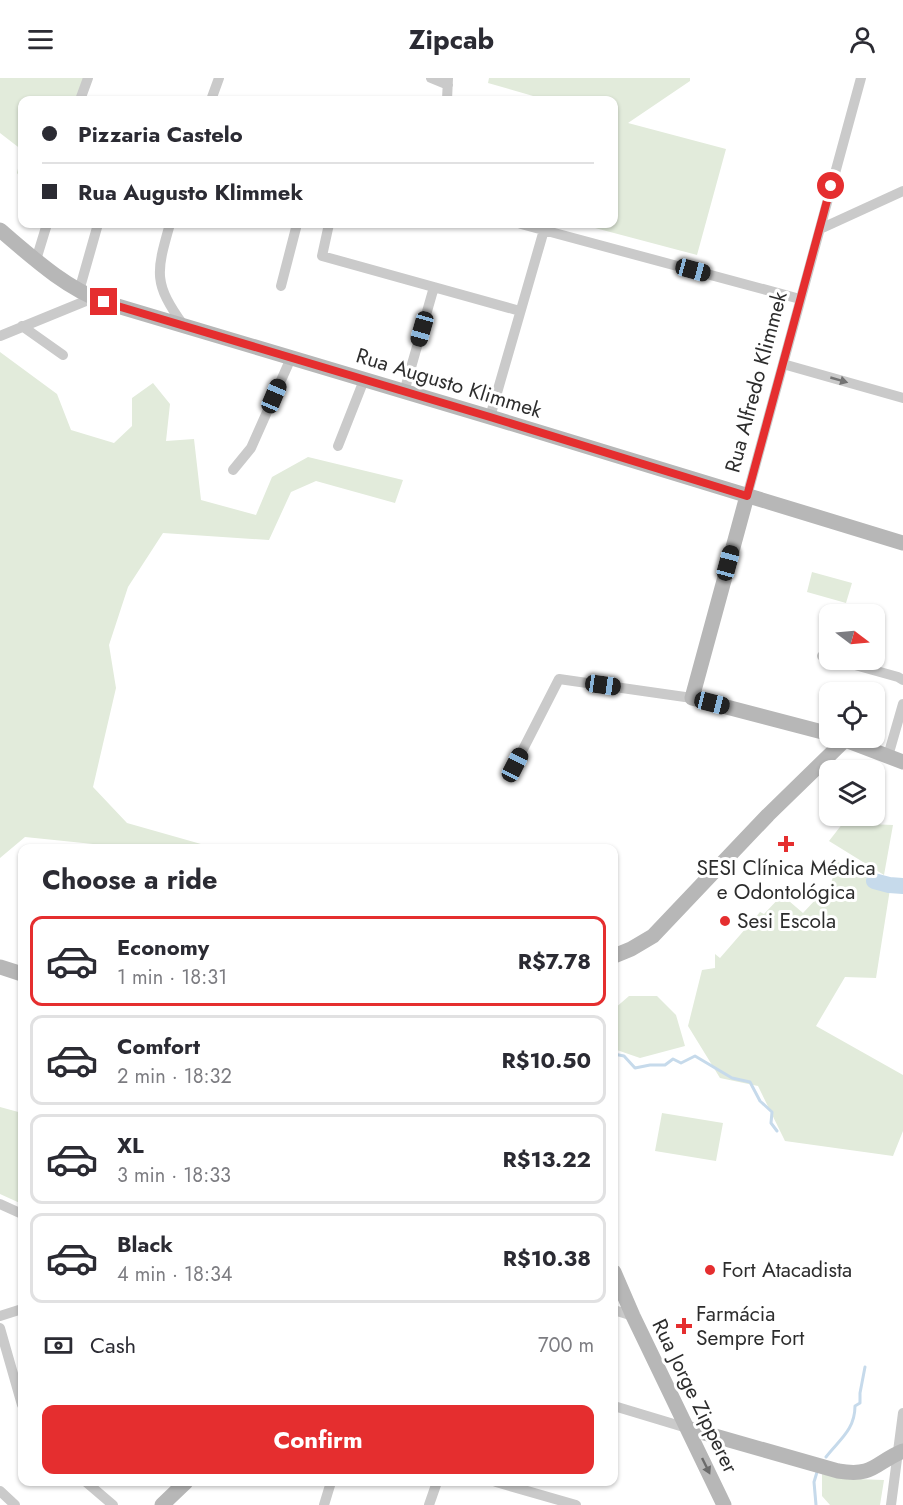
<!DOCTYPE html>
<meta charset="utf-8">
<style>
:root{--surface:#fff;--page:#f7f7f7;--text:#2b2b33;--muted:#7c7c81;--line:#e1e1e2;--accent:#e52e2f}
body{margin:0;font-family:Jost,sans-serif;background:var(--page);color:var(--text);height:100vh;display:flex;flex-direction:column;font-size:22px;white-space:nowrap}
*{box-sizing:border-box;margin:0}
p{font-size:20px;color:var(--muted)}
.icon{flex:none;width:33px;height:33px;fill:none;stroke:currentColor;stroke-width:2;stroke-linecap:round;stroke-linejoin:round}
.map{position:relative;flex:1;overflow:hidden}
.details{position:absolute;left:18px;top:766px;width:600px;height:642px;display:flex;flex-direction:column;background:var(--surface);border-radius:12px;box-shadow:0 2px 4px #0004}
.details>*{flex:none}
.top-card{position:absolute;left:18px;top:18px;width:600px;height:132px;border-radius:12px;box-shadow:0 2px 4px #0004;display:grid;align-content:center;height:132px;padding:0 24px;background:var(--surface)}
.needle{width:39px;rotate:106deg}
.tools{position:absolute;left:819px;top:526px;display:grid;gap:12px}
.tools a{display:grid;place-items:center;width:66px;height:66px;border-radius:12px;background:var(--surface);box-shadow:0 2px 4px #0004;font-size:30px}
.end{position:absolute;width:27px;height:27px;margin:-14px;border:8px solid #e52e2f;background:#fff;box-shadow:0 0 0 3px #fff}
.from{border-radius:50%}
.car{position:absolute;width:18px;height:36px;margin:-18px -9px;border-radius:8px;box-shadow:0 0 4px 2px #0007;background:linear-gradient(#222 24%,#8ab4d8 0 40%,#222 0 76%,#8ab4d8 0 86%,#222 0)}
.top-card b{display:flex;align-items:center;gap:21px;height:57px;font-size:22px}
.top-card b+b{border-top:2px solid var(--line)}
.top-card i{width:15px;height:15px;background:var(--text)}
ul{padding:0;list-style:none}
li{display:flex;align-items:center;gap:18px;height:90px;margin:0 12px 9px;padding:0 12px;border:3px solid var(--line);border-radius:12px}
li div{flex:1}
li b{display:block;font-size:22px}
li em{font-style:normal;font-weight:700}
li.current{border-color:var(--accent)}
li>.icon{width:54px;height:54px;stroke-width:1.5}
h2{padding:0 24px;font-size:27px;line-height:72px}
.pay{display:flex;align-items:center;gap:15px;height:66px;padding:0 24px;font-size:22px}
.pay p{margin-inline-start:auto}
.button{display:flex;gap:12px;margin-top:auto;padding:12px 24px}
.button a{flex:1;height:69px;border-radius:12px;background:var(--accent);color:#fff;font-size:24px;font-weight:700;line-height:69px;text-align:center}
header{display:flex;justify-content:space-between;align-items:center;height:78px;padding:0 24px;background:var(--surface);font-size:27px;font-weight:700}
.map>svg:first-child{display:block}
.green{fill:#e2ebdb}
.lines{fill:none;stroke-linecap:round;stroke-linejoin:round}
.stream{stroke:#c6daeb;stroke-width:3}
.river{stroke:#c6daeb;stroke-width:16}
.street{stroke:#cacaca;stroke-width:10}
.secondary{stroke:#b7b7b7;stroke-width:15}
.oneway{fill:#747474}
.oneway2{fill:#6b6b6b}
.route{stroke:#e52e2f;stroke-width:8}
.poi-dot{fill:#e52e2f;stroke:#fff;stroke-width:2}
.labels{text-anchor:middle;stroke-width:6;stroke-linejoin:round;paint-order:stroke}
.street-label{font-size:21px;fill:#2d2d2d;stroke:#fff}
.poi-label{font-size:21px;fill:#2d2d2d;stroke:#fff;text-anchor:start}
</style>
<header><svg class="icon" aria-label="menu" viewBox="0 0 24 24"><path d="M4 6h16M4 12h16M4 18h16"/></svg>Zipcab<svg class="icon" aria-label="person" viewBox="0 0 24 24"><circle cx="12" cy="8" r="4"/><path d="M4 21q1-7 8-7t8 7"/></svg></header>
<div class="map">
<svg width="903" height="1427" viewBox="0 0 903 1427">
<rect width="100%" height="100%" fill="#fff"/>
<path class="green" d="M 0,0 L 86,0 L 78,22 L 22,22 L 22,102 L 17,95 L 22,72 L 0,55 Z
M 489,0 L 690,0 L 690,3 L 628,45 L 726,71 L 697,177 L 580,146 L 614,146 L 614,22 L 547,22 L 488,5 Z
M 0,274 L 57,316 L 71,352 L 114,365 L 132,348 L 132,320 L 153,305 L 170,326 L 166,363 L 194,361 L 201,422 L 256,437 L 272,399 L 308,379 L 403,402 L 395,425 L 316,403 L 291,414 L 269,462 L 163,455 L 128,509 L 109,567 L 116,610 L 93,709 L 127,745 L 201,766 L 202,771 L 106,771 L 93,766 L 25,759 L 0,780 Z
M 812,494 L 852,505 L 846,525 L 807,514 Z
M 843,745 L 893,747 L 884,797 L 829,763 Z
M 838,784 L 890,811 L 876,900 L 845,899 L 816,948 L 903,997 L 903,1053 L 893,1078 L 785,1063 L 758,1008 L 720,1000 L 688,948 L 702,892 L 715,890 L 715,876 L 720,880 L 760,834 L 764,836 L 782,817 L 803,835 L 831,805 Z
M 629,918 L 657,918 L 676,937 L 685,968 L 640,980 L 614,971 L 614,931 Z
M 0,1029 L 22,1035 L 22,1126 L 0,1116 Z
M 662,1035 L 723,1045 L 716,1083 L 655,1073 Z
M 822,1396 L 855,1401 L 884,1402 L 880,1427 L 830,1427 L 822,1418 Z"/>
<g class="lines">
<path class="stream" d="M 614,976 L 624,978 L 635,990 L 650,987 L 665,987 L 673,981 L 681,985 L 695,978 L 732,1000 L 750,1004 L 760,1023 L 772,1034 L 771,1045 L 777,1053
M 826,1379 C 839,1362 855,1352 855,1328 L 860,1325 L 860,1315 L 865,1289
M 816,1427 L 814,1404 L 817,1394"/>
<path class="river" d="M 874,803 L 889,807 L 903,808"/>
<path class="street" d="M 431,0 L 448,7
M 80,22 L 88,0
M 211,22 L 219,0
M 447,22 L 448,0
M 170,146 C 156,195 153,205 184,248
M 329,146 L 322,178 L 520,233
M 521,146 L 800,221
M 820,151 L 903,113
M 36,182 L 47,146
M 281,208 L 297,146
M 79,213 L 98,146
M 22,248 L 63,277
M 0,258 L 93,220
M 783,286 L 903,320
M 404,314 L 434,209
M 490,339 L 544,152
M 338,368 L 364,302
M 233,392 L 251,370 L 291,280
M 747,418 L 861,0
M 822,578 L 830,580
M 837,582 L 898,599 L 903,602
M 888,678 L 903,626
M 515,687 L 559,601 L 692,620
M 0,1126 L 22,1136
M 614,1232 L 633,1238
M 0,1238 L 22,1231
M 0,1250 L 22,1327
M 614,1328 L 687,1350
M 86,1404 L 113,1427
M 496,1404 L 576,1427
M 0,1413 L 15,1427
M 324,1427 L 331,1404
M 429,1427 L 437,1404
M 891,1427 L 903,1335"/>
<path class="secondary" d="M 0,152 C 32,179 64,209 104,224 L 490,339 L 903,465
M 747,418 L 692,620 L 830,656
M 840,660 L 903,684
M 614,878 L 631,871 L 653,858 L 768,737 L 845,662
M 0,889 L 22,896
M 614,1194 L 633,1238 L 724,1427
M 687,1350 L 838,1393 C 875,1399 874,1385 903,1373
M 162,1427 L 186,1404"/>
</g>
<defs><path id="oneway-solid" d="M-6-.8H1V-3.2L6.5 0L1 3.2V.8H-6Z" transform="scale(1.5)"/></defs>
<use class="oneway" href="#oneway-solid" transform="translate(839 302) rotate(16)"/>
<use class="oneway2" href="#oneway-solid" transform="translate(706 1388) rotate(64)"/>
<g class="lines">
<path class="route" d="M 104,224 L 490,339 L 747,418 L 831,108"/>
</g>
<g class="poi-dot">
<path d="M783 757h6v6h6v6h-6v6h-6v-6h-6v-6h6z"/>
<circle cx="725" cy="843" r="6"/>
<circle cx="710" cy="1192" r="6"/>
<path d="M681 1239h6v6h6v6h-6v6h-6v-6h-6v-6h6z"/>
</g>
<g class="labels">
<g class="street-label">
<text transform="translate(756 304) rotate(-75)" y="7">Rua Alfredo Klimmek</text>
<text transform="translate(449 305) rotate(17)" y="7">Rua Augusto Klimmek</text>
<text transform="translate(695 1318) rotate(64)" y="7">Rua Jorge Zipperer</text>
</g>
<g class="poi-label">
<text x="786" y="797" text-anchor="middle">SESI Clínica Médica<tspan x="786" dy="24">e Odontológica</tspan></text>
<text x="737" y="850">Sesi Escola</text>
<text x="722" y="1199">Fort Atacadista</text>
<text x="696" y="1243">Farmácia<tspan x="696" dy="24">Sempre Fort</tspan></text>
</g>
</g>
</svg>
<div class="tools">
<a><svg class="needle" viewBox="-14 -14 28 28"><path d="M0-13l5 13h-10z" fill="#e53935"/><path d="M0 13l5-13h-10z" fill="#7c7c81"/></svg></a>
<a><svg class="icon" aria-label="locate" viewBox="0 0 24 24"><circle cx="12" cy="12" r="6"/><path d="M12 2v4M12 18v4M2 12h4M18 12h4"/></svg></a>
<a><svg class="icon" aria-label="layers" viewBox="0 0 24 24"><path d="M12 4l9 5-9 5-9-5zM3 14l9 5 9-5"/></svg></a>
</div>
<i class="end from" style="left:831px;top:108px"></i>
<i class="end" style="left:104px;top:224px"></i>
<i class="car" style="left:693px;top:192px;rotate:105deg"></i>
<i class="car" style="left:422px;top:251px;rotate:196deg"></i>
<i class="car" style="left:274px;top:318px;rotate:23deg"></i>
<i class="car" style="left:728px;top:485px;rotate:15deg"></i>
<i class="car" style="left:603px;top:607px;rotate:98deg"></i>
<i class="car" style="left:712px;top:625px;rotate:104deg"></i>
<i class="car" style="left:515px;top:687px;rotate:27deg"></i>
<div class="top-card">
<b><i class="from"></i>Pizzaria Castelo</b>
<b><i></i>Rua Augusto Klimmek</b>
</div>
<section class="details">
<h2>Choose a ride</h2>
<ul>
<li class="current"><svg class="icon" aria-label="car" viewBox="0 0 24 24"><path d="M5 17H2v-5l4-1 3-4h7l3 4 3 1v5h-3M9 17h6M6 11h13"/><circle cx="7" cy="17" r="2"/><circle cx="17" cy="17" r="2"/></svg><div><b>Economy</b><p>1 min · 18:31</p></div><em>R$7.78</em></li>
<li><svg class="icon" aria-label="car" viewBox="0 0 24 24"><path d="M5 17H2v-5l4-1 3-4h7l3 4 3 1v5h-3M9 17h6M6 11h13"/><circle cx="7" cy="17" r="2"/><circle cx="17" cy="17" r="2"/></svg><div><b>Comfort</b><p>2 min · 18:32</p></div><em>R$10.50</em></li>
<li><svg class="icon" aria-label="car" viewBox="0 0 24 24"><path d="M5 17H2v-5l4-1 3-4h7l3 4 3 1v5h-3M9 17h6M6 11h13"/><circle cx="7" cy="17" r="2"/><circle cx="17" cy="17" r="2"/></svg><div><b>XL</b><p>3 min · 18:33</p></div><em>R$13.22</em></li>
<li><svg class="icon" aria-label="car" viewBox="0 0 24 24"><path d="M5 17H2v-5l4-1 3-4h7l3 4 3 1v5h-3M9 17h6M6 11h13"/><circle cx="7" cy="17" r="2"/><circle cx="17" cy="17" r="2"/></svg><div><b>Black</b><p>4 min · 18:34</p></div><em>R$10.38</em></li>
</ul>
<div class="pay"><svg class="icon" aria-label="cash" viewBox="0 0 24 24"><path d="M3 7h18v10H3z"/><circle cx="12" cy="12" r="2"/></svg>Cash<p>700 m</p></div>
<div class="button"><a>Confirm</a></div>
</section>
</div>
